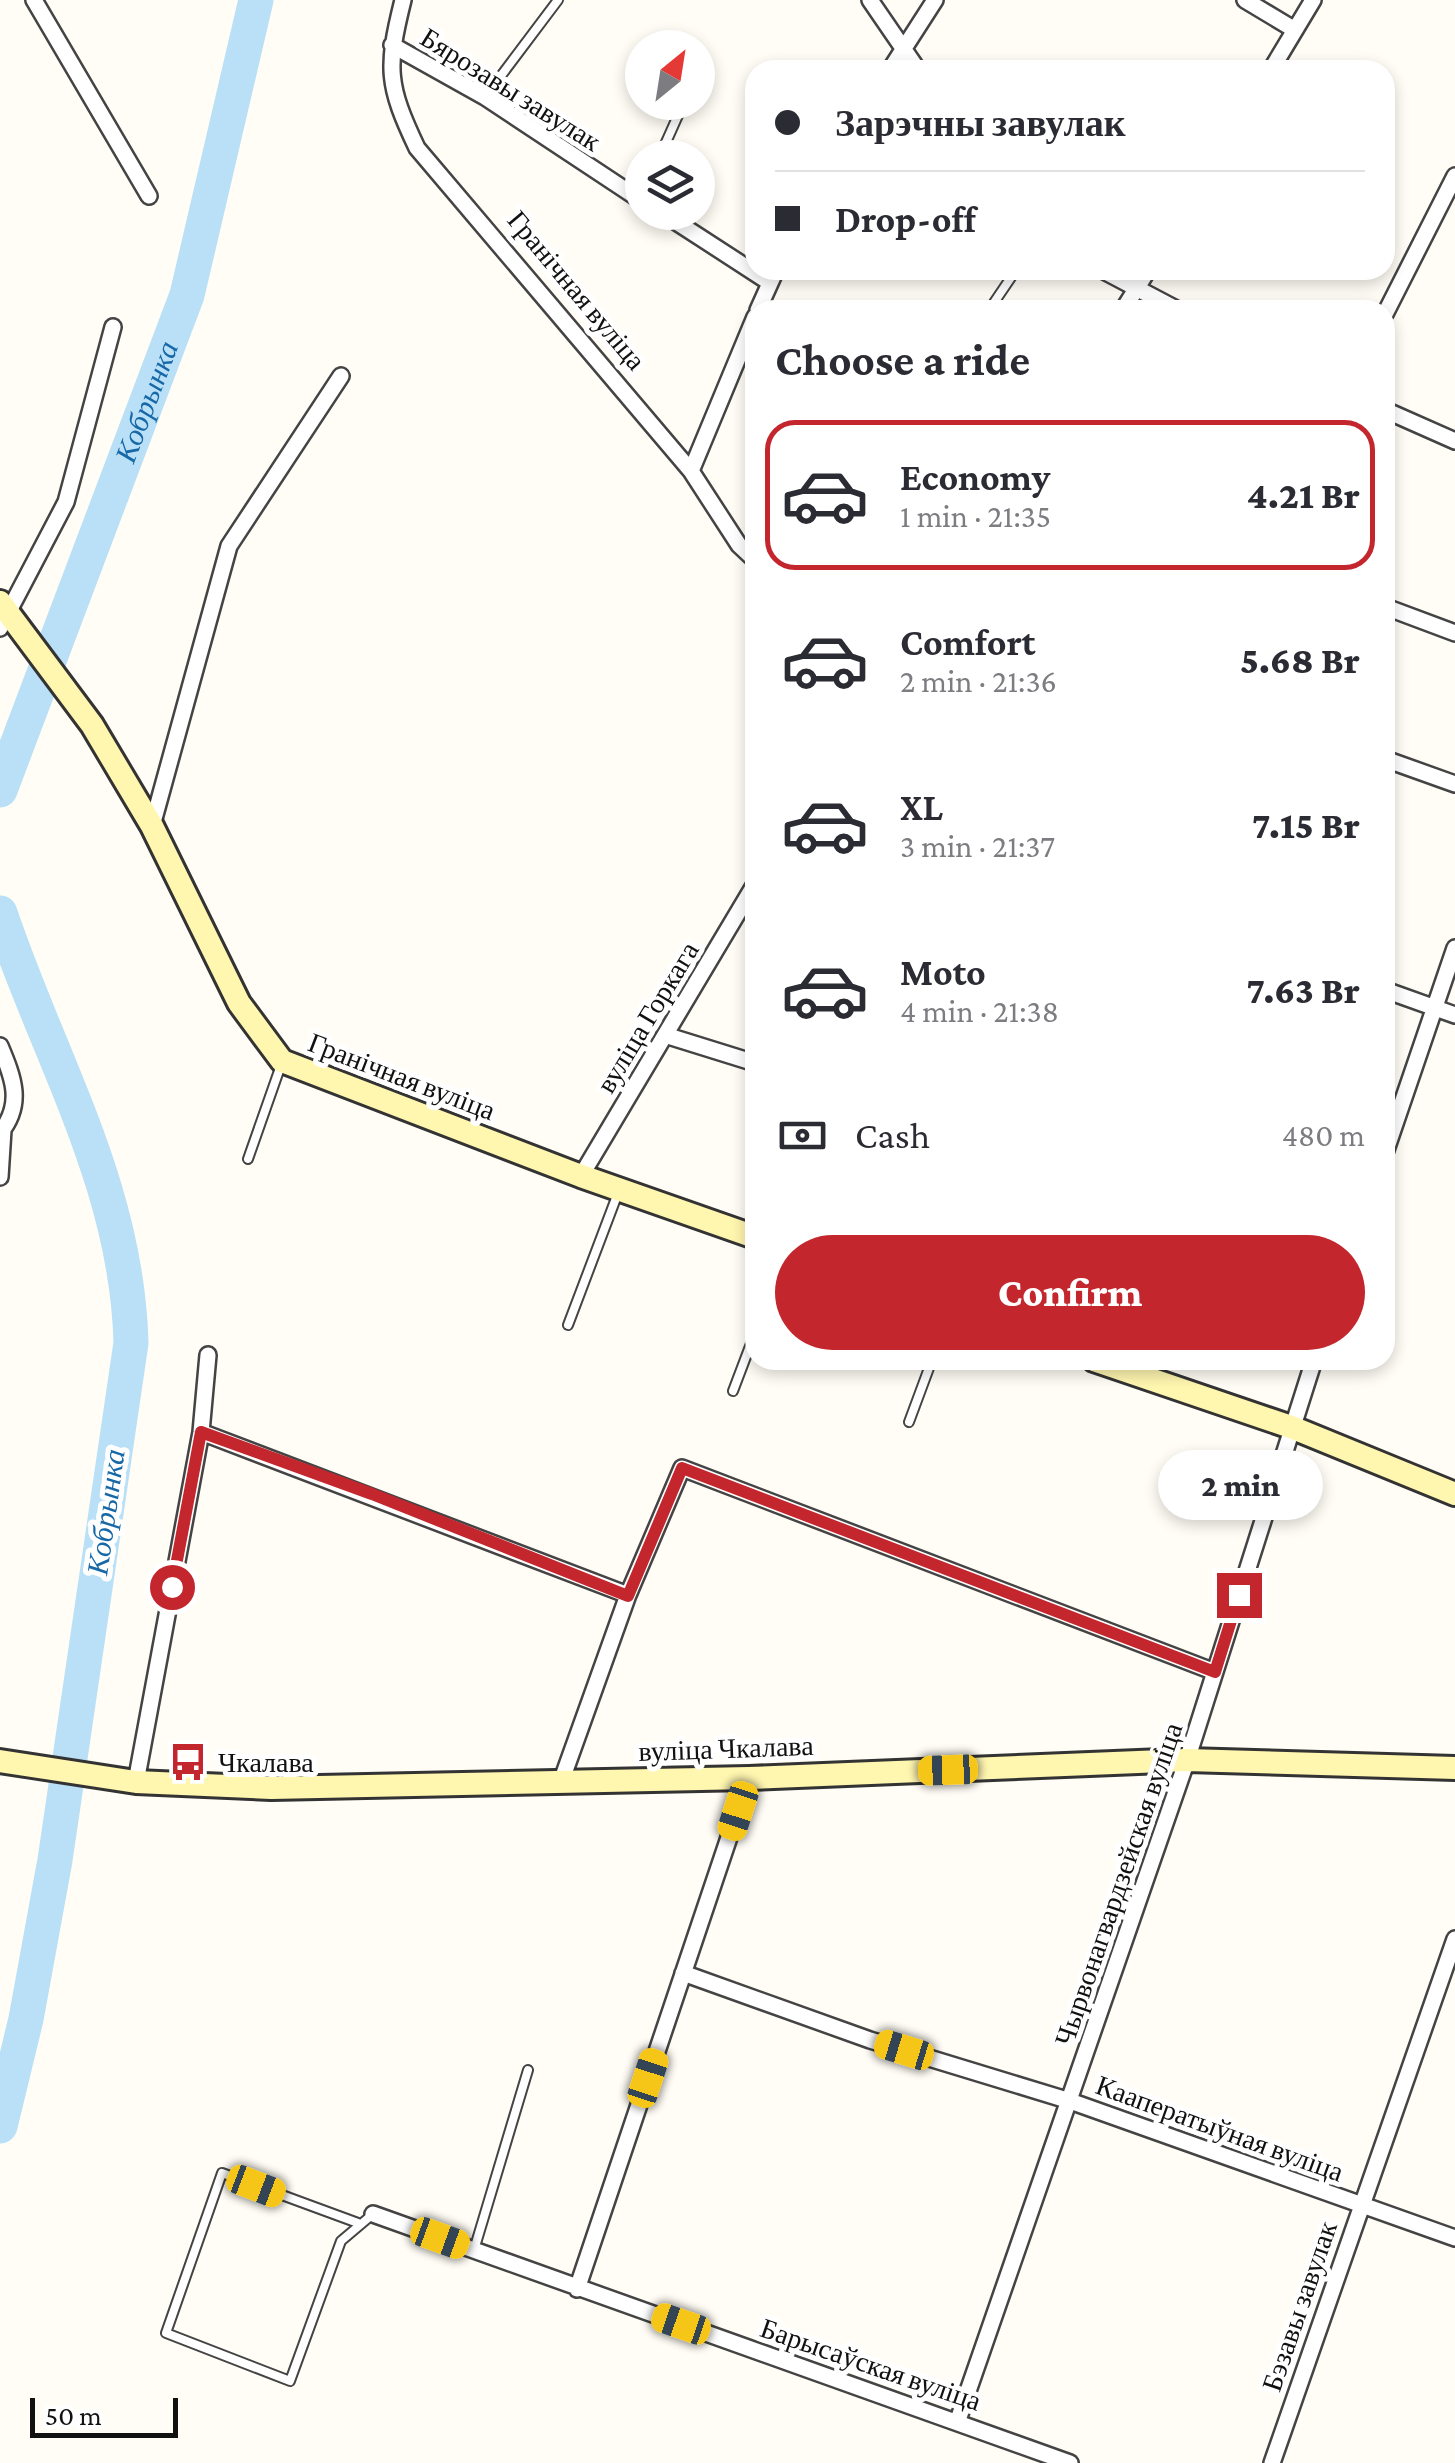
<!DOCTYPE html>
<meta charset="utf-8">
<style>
:root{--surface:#fff;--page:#f7f7f7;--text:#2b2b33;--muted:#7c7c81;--line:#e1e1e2;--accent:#c4262e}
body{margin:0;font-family:"Crimson Pro",serif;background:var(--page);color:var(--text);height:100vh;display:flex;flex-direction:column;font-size:38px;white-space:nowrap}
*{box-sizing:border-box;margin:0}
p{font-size:32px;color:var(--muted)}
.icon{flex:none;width:55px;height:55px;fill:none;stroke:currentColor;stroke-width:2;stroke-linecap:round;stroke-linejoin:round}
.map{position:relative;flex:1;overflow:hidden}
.sheet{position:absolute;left:745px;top:300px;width:650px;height:1070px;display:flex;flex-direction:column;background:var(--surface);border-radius:30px;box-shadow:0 5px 15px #0003}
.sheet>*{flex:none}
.top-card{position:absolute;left:745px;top:60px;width:650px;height:220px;border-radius:30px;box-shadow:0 5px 15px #0003;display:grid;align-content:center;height:220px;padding:0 30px;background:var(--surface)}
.needle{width:65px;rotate:30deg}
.tools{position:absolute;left:625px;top:30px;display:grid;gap:20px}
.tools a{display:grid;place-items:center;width:90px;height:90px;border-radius:50%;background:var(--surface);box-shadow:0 5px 15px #0003;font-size:50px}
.scale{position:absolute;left:30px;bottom:25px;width:148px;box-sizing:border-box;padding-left:10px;border:5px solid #111;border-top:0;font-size:28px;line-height:35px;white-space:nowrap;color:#111;-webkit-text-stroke:8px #fff;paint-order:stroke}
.end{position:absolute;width:45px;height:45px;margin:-22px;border:12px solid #c4262e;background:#fff;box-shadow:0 0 0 5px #fff}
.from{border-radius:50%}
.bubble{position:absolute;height:70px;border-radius:35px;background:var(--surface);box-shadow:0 5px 15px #0003;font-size:32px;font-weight:800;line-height:70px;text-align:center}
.car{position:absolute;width:30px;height:60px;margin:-30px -15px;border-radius:12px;box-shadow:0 0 8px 2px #0007;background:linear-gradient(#f5c518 24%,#345 0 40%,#f5c518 0 76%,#345 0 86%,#f5c518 0)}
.top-card b{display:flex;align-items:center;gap:35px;height:95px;font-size:38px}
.top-card b+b{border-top:2px solid var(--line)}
.top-card i{width:25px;height:25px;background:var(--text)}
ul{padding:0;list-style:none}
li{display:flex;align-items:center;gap:30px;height:150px;margin:0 20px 15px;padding:0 10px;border:5px solid transparent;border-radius:30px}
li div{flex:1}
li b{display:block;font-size:38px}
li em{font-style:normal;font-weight:800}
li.current{border-color:var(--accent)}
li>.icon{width:90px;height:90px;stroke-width:1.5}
h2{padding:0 30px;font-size:45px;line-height:120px}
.pay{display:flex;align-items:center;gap:25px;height:110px;padding:0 30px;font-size:38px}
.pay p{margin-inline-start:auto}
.action{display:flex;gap:20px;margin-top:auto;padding:20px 30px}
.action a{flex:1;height:115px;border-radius:60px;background:var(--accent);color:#fff;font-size:40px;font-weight:800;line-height:115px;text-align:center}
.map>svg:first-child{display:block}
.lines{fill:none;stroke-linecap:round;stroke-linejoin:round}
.river{stroke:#b9e0f7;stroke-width:35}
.lane-casing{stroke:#444;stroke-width:12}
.street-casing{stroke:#444;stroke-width:20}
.secondary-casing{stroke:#333;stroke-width:28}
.lane{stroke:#fff;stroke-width:8}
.street{stroke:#fff;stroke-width:15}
.secondary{stroke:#fff6b0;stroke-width:22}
.route{stroke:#c4262e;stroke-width:12}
.labels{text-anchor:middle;stroke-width:10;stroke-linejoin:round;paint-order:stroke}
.street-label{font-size:28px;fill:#111;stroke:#fff}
.poi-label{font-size:28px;fill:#111;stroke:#fff;text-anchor:start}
.water-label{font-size:30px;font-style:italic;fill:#1768a6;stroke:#fff}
</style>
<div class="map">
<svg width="1455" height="2463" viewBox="0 0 1455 2463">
<rect width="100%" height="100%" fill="#fffdf5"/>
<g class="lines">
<g class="river">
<path id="s1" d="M 0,790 L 187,295 L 256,0"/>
<path d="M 0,913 C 49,1059 127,1185 131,1343 L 55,1860 L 26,2019 L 0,2126"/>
</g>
<g class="lane-casing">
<path id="lane" d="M 698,75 L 699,72
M 485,97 L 558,0
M 659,158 L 684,102
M 989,310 L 1016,270
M 248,1159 L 281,1065
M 568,1325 L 618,1193
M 733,1391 L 755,1333
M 909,1422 L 932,1360
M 358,2223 L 222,2173 L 166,2333 L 290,2381 L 341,2241 L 373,2214
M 474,2250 L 528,2070"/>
</g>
<g class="street-casing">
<path id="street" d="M 34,0 L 149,196
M 403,0 C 386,68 387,85 417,148 L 691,471
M 870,0 L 918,70
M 1245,0 L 1295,30
M 392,45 L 485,97 L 642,201
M 890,70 L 935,0
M 1271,70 L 1313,0
M 661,212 L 769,282
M 1102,270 L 1178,310
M 758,310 L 776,270
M 1123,310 L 1148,270
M 1385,314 L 1455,176
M 755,317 L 691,471 L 739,545 L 755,560
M 1385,410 L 1455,441
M 1391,609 L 1455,633
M 0,628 L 66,502 L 113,327
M 1385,759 L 1455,784
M 152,826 L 229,546 L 341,376
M 1385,990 L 1455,1015
M 665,1035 L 755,1063
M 0,1046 C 13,1077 24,1104 0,1133
M 1385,1153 L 1455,948
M 581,1176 L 755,884
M 0,1177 L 3,1130
M 201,1432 L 628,1595 L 682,1468 L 1215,1672
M 136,1782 L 201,1432 L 208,1355
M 561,1782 L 628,1595
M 683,1973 L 870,2040 L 1070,2101 L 1455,2238
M 373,2214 L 1070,2463
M 577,2289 L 749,1778
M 958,2420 L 1187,1760 L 1314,1360
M 1272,2463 L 1455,1939"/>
</g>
<g class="secondary-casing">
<path id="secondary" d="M 0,602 L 92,725 L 152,826 L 239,1003 L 282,1061 L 581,1176 L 755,1237
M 1094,1360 L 1291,1427 L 1455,1494
M 0,1761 L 136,1782 L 271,1788 L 749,1778 L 1187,1760 L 1455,1768"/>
</g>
<use href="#lane" class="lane"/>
<use href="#street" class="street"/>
<use href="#secondary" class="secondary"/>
</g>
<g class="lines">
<path class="route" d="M 172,1587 L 201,1432 L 372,1494 L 628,1596 L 682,1468 L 1215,1672 L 1239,1595"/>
</g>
<defs>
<g id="bus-bare" transform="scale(3)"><path d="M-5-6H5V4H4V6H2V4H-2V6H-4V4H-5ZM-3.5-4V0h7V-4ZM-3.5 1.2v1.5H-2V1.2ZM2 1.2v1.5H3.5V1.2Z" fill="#c4262e" stroke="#fff" stroke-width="2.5" paint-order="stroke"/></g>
</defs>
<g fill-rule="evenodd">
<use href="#bus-bare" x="188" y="1762"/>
</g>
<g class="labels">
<g class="street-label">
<text transform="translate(511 89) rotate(32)" y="10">Бярозавы завулак</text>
<text transform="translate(577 290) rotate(50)" y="10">Гранічная вуліца</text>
<text transform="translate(647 1017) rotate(-59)" y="10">вуліца Горкага</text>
<text transform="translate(402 1076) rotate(21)" y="10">Гранічная вуліца</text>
<text transform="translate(726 1748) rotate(-2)" y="10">вуліца Чкалава</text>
<text transform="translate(1118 1884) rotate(-71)" y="10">Чырвонагвардзейская вуліца</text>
<text transform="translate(1220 2128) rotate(20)" y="10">Кааператыўная вуліца</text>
<text transform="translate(1299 2306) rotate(-71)" y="10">Бэзавы завулак</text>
<text transform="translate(871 2364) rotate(19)" y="10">Барысаўская вуліца</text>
</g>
<g class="poi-label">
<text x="218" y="1772">Чкалава</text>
</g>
<g class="water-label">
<text dy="10" stroke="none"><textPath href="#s1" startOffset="415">Кобрынка</textPath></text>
<text transform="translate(106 1512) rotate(-82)" y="10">Кобрынка</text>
</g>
</g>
</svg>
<div class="tools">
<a><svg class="needle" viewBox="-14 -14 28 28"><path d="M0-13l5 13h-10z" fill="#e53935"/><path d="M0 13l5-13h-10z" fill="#7c7c81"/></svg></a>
<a><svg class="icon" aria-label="layers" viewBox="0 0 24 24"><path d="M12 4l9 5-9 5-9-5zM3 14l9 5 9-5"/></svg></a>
</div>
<div class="scale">50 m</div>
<i class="end from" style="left:172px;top:1587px"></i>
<i class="end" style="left:1239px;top:1595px"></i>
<div class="bubble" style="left:1158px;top:1450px;width:165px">2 min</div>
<i class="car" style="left:948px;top:1770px;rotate:268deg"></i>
<i class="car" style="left:738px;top:1811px;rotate:198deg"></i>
<i class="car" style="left:904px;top:2050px;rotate:287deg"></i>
<i class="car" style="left:648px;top:2078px;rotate:18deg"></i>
<i class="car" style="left:256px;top:2186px;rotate:111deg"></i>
<i class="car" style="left:440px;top:2238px;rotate:110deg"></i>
<i class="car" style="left:681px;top:2324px;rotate:289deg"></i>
<div class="top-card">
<b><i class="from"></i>Зарэчны завулак</b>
<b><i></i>Drop-off</b>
</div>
<section class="sheet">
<h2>Choose a ride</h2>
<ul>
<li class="current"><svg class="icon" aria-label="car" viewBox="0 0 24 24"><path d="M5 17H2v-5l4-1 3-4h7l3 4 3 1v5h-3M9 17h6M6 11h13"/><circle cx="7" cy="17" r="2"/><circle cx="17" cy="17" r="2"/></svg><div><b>Economy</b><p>1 min · 21:35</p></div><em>4.21 Br</em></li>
<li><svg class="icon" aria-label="car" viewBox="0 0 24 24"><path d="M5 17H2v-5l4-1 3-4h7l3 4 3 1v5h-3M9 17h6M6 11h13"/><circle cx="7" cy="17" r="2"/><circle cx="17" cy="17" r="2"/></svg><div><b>Comfort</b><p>2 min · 21:36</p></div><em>5.68 Br</em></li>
<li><svg class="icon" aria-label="car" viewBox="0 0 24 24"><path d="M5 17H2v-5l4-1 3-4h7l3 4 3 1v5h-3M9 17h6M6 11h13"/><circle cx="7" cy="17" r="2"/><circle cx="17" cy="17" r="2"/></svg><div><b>XL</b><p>3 min · 21:37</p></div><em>7.15 Br</em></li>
<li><svg class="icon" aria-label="car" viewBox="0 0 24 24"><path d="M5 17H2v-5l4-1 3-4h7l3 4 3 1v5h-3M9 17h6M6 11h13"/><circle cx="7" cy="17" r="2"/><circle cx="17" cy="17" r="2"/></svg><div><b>Moto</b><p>4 min · 21:38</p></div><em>7.63 Br</em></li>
</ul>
<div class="pay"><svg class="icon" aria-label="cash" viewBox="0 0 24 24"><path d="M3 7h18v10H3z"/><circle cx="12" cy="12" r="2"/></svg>Cash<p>480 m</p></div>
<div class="action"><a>Confirm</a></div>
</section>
</div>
